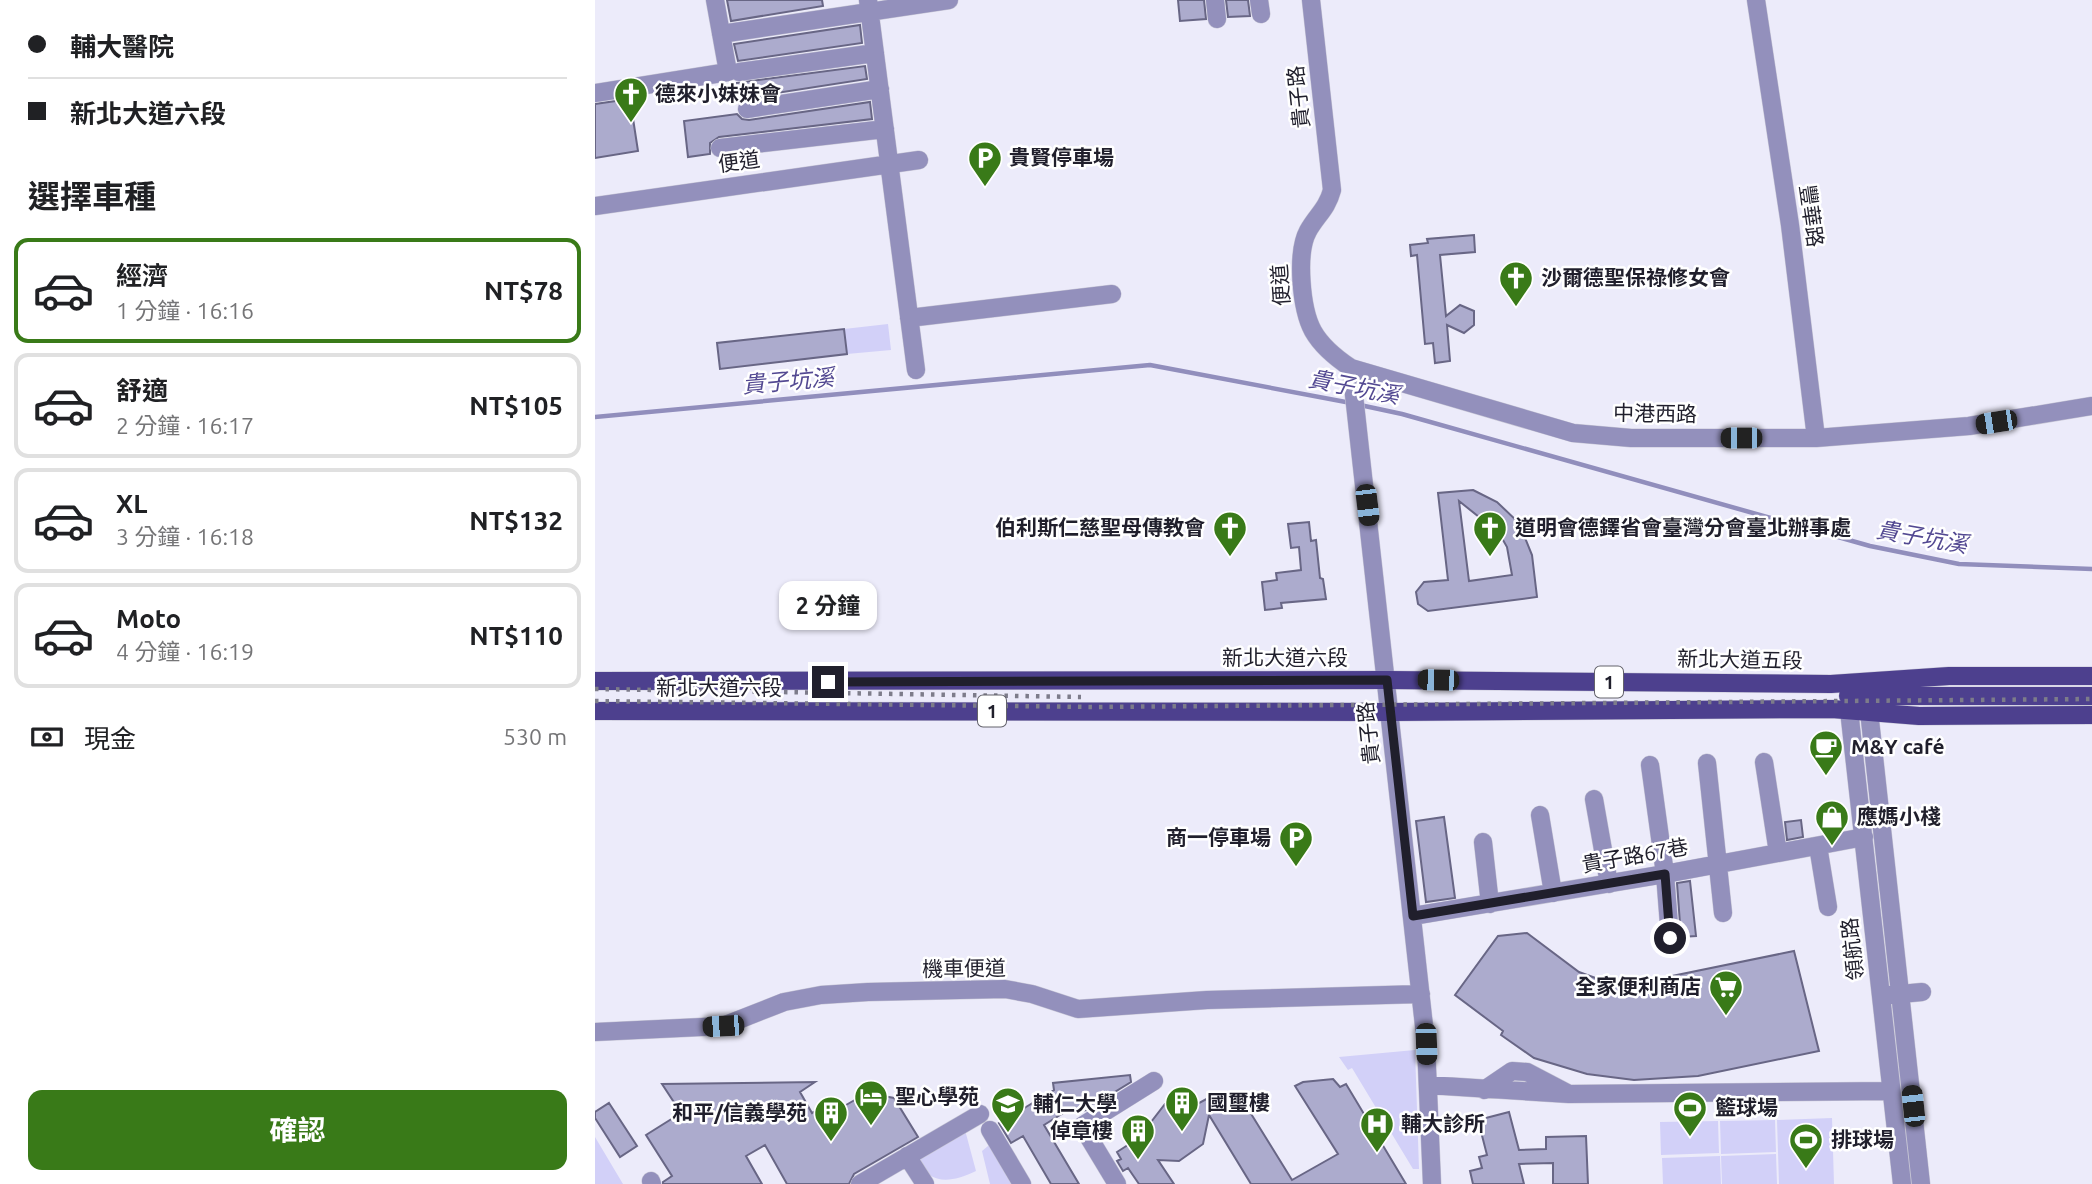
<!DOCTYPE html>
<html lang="zh-TW">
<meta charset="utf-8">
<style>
:root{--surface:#fff;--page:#f2f2f2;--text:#202124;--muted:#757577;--line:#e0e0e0;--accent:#397a18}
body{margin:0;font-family:Ubuntu,"Noto Sans TC",sans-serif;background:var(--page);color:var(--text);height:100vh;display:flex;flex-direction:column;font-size:26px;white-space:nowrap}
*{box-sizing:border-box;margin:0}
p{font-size:23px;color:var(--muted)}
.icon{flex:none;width:38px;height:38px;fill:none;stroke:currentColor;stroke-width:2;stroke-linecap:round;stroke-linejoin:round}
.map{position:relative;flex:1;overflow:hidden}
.drawer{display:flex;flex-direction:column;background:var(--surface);width:595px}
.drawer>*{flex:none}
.hud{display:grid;align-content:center;height:154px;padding:0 28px;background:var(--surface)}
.end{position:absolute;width:32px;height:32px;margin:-16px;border:9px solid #201f2c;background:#fff;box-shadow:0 0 0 4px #fff}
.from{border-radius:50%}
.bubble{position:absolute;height:49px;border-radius:14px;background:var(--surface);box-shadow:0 2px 5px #0004;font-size:23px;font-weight:700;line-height:49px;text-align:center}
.car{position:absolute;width:21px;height:42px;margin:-21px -10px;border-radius:9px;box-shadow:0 0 5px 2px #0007;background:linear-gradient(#222 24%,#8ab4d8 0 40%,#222 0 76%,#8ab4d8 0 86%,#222 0)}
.hud b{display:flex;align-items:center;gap:24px;height:66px;font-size:26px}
.hud b+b{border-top:2px solid var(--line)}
.hud i{width:18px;height:18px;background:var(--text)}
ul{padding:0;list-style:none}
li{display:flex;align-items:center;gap:21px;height:105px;margin:0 14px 10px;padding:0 14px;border:4px solid var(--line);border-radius:14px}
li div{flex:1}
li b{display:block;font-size:26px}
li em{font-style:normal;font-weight:700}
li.current{border-color:var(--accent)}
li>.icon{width:63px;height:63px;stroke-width:1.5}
h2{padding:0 28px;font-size:32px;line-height:84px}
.pay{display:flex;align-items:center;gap:18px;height:77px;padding:0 28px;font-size:26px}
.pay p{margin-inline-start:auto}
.cta{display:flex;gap:14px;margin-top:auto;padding:14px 28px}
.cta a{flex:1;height:80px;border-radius:14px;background:var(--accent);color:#fff;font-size:28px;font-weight:700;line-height:80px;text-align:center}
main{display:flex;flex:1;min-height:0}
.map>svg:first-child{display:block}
.green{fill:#d2d0f8}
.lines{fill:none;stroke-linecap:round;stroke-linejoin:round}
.stream{stroke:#918ebc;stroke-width:4.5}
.building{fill:#acabcd;stroke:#686685;stroke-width:2;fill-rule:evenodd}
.minor-casing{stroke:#c7c6d5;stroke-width:19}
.major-casing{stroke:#c7c6d5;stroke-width:19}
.minor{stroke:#9390bc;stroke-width:18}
.major{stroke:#4d408e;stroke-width:18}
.rail{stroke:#7d7c8a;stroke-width:4.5;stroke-dasharray:3.5 7;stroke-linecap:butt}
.route{stroke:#201f2c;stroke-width:9}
.labels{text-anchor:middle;stroke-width:5;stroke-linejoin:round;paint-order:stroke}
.shield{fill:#fff;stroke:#63626b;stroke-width:2}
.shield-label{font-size:19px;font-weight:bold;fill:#201f2c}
.poi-label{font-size:21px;font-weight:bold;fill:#201f2c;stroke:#fff;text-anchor:start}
.street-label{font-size:21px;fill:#201f2c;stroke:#fff}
.water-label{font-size:23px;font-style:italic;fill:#534992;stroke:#fff}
</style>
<main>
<section class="drawer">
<div class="hud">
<b><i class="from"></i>輔大醫院</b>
<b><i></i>新北大道六段</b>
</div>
<h2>選擇車種</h2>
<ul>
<li class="current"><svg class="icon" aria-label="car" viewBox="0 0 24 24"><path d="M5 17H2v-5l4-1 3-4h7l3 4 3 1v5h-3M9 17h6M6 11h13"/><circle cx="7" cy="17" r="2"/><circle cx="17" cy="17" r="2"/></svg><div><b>經濟</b><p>1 分鐘 · 16:16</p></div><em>NT$78</em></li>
<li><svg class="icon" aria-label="car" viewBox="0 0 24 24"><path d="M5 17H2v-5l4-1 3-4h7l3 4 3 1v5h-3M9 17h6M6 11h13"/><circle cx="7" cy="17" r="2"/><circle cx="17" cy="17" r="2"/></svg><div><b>舒適</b><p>2 分鐘 · 16:17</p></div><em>NT$105</em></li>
<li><svg class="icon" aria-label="car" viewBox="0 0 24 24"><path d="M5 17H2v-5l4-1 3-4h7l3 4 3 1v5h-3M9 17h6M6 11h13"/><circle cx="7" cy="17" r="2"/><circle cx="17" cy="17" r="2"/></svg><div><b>XL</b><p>3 分鐘 · 16:18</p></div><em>NT$132</em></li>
<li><svg class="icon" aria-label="car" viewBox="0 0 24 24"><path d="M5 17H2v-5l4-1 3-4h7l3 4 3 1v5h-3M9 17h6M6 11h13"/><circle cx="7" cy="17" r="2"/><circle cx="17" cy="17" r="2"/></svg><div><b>Moto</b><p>4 分鐘 · 16:19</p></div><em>NT$110</em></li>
</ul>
<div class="pay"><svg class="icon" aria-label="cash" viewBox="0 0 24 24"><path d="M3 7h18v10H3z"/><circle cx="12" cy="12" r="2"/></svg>現金<p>530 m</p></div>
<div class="cta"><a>確認</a></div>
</section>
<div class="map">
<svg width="1497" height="1184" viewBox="0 0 1497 1184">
<rect width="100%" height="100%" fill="#ecebfa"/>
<path class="green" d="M 293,324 L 296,350 L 252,354 L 249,329 Z
M 820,1050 L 824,1169 L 818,1169 L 757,1068 L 753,1070 L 744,1057 Z
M 1237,1118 L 1239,1184 L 1184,1184 L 1182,1120 Z
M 1180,1120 L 1181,1152 L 1126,1154 L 1125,1121 Z
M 1123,1121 L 1124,1153 L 1066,1155 L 1065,1122 Z
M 370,1130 L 381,1171 C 353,1184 337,1184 318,1160 Z
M 0,1137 L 28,1184 L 0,1184 Z
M 399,1141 L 424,1184 L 395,1184 L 387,1151 Z
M 1181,1154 L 1182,1184 L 1127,1184 L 1126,1156 Z
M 1125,1156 L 1126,1184 L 1068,1184 L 1067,1158 Z"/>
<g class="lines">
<path class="stream" d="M 765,405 L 807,414 L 1275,546 L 1364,564 L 1497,569
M 0,417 L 555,365 L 756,403"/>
</g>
<path class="building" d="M 132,0 L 227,0 L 228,6 L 136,21 Z
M 583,0 L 609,0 L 611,19 L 585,21 Z
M 631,0 L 653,0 L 655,16 L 633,17 Z
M 265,25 L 267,43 L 143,61 L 139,44 Z
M 270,66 L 272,79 L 150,98 L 144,102 L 141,83 Z
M 35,99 L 43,151 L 0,158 L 0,104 Z
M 275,102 L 277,119 L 124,137 L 115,143 L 115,154 L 93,157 L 89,121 L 142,114 L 147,119 L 154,120 Z
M 879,235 L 880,252 L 845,255 L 851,316 L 865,305 L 879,311 L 879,325 L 869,333 L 852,325 L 855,361 L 840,363 L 838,343 L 830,344 L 822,255 L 816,256 L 815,245 L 833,243 L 832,239 Z
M 249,329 L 252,354 L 125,369 L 122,343 Z
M 878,490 L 902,502 L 924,523 L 937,555 L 942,597 L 833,611 L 823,604 L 821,592 L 829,582 L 853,580 L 843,493 ZM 864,501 L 904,533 L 912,547 L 917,575 L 874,581 Z
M 714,522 L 716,541 L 721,540 L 725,578 L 728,579 L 731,599 L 686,603 L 687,608 L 670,610 L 667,582 L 682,580 L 681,573 L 706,570 L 704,547 L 696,548 L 693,524 Z
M 849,817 L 860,898 L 831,902 L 821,821 Z
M 1206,820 L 1208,837 L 1192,840 L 1190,822 Z
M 1095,881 L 1101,936 L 1086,937 L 1082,883 Z
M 932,933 L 984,972 L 1006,980 L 1033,985 L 1199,951 L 1224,1051 L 1103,1076 L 1039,1080 L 992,1074 L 939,1058 L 906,1035 L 908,1031 L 860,995 L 903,936 Z
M 535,1075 L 536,1082 L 518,1093 L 511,1094 L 511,1098 L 502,1103 L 492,1104 L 492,1110 L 470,1112 L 449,1125 L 484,1184 L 456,1184 L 428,1136 L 416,1143 L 404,1123 L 413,1118 L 403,1103 L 416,1095 L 426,1110 L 459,1090 L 458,1083 Z
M 738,1079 L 745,1087 L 751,1084 L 811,1184 L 656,1184 L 614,1115 L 608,1144 L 584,1161 L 563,1160 L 579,1184 L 544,1184 L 533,1168 L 528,1171 L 522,1161 L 526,1159 L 522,1152 L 556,1130 L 553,1126 L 570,1104 L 591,1102 L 595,1108 L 617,1096 L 617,1098 L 645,1096 L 697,1180 L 743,1154 L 700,1086 L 708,1082 Z
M 220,1082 L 205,1092 L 217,1113 L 239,1100 L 244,1109 L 272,1093 L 299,1098 L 323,1137 L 259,1174 L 254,1184 L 192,1184 L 170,1145 L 151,1156 L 167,1184 L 68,1184 L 68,1182 L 77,1176 L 51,1135 L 86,1113 L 67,1084 Z
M 14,1103 L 42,1146 L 25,1157 L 0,1118 L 0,1112 Z
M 914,1112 L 924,1150 L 951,1149 L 951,1137 L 991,1136 L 993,1184 L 958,1184 L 958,1163 L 924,1164 L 929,1184 L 878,1184 L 875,1171 L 887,1168 L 884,1157 L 892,1155 L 883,1120 Z"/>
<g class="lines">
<g class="minor-casing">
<path id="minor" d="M 273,0 L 321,370
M 620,0 L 622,19
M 664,0 L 666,14
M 716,0 L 737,190 C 732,209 722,215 713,231 C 701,253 706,309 718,331 C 727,347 741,358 756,368 L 978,433 L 1036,438 L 1221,438 L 1374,426 L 1497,406
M 1161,0 L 1195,225 L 1221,438
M 126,34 L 354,0
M 144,72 L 280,53
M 0,93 L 133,72 L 120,0
M 152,109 L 285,89
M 125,148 L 290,129
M 0,206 L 324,160
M 314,318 L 517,294
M 756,368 L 831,1044 L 837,1184
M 1254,710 L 1307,1184
M 1274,711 L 1326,1184
M 1169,762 L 1183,853
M 1112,763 L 1128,913
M 1055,765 L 1070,874 L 1075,938
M 999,799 L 1014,884
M 945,815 L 958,893
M 888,842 L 895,904
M 1223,846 L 1233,907
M 818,916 L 1070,874 L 1269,837
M 1295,995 L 1327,992
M 0,1032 L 128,1026 L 189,1002 L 226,995 L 273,992 L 410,989 L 437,994 L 483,1009 L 612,1000 L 826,994
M 833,1085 L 974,1094 L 932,1072 L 917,1071 L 889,1090
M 974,1094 L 1296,1091
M 395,1130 L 427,1184
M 312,1156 L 330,1184
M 56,1181 L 57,1184
M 265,1184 L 385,1114
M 522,1184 L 487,1126 L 559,1081"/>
</g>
<g class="major-casing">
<path id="major" d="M 0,681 L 792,680 L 1236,684 L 1354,676 L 1497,676
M 1253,696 L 1497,696
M 0,711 L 795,712 L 1237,709 L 1324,716 L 1497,715"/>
</g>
<use href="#minor" class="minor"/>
<use href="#major" class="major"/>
<path class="rail" d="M 0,689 L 486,697
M 0,701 L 497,707 L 1497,699"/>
</g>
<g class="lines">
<path class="route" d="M 233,682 L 792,680 L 818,916 L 1070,874 L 1075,938"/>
</g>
<defs>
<g id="church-pin" transform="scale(1.75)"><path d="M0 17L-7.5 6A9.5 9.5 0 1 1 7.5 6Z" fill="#397a18" stroke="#fff"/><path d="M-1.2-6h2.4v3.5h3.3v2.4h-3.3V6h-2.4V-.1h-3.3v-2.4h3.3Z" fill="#fff"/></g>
<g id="parking-pin" transform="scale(1.75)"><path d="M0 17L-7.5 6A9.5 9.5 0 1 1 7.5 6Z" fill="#397a18" stroke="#fff"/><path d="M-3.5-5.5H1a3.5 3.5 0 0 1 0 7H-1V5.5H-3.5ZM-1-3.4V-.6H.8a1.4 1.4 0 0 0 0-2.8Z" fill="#fff"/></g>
<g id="cafe-pin" transform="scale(1.75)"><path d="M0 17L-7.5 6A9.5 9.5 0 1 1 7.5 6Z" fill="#397a18" stroke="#fff"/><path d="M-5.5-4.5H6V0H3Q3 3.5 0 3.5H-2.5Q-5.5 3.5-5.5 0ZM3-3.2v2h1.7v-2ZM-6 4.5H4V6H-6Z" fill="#fff"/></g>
<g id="shop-pin" transform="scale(1.75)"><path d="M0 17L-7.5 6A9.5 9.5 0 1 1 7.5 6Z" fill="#397a18" stroke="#fff"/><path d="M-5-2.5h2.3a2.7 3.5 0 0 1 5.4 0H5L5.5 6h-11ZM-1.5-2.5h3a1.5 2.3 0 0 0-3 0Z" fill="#fff"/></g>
<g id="supermarket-pin" transform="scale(1.75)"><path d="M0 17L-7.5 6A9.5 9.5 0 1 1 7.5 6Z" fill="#397a18" stroke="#fff"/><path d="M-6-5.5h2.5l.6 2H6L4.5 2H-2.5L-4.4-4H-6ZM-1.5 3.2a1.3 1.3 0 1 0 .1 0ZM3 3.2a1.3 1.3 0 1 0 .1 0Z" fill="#fff"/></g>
<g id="hotel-pin" transform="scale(1.75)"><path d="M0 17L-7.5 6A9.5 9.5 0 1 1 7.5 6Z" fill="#397a18" stroke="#fff"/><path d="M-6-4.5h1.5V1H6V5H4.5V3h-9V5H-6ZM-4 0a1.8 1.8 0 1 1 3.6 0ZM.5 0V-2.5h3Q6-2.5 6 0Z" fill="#fff"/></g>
<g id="building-pin" transform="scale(1.75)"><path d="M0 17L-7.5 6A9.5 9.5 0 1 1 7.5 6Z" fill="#397a18" stroke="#fff"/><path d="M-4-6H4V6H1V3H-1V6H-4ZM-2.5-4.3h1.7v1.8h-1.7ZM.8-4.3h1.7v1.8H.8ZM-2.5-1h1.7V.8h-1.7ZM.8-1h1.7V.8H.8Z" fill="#fff"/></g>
<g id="university-pin" transform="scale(1.75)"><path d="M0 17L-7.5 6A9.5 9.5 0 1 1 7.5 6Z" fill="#397a18" stroke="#fff"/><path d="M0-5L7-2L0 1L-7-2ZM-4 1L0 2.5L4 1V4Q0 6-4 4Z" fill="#fff"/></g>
<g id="stadium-pin" transform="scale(1.75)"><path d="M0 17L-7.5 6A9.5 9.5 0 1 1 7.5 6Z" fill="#397a18" stroke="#fff"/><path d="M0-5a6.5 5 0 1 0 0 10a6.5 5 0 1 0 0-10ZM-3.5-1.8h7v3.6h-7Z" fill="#fff"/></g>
<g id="hospital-pin" transform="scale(1.75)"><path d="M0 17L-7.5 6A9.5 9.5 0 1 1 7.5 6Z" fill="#397a18" stroke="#fff"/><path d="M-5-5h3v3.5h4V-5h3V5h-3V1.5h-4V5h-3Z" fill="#fff"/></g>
</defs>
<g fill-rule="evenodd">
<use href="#church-pin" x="36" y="94"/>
<use href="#parking-pin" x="390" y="158"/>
<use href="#church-pin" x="921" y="278"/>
<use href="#church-pin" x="635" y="528"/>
<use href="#church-pin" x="895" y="528"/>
<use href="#cafe-pin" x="1231" y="747"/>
<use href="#shop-pin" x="1237" y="817"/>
<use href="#parking-pin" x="701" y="838"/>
<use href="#supermarket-pin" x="1131" y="987"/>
<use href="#hotel-pin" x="276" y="1097"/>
<use href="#building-pin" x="587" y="1103"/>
<use href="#university-pin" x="413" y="1104"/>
<use href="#stadium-pin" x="1095" y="1108"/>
<use href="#building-pin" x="236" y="1113"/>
<use href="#hospital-pin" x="782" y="1124"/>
<use href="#building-pin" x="543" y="1131"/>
<use href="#stadium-pin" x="1211" y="1140"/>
</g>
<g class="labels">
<g class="shield">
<rect x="1000" y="666.5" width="28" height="31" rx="5"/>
<rect x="383" y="695.5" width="28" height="31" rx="5"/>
</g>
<g class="shield-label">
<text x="1014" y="689">1</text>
<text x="397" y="718">1</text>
</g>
<g class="poi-label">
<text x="60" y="101">德來小妹妹會</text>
<text x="414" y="165">貴賢停車場</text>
<text x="946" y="285">沙爾德聖保祿修女會</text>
<text x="610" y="535" text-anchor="end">伯利斯仁慈聖母傳教會</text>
<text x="920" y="535">道明會德鐸省會臺灣分會臺北辦事處</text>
<text x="1256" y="754">M&amp;Y café</text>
<text x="1262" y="824">應媽小棧</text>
<text x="676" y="845" text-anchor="end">商一停車場</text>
<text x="1106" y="994" text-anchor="end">全家便利商店</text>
<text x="300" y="1104">聖心學苑</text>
<text x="612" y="1110">國璽樓</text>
<text x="438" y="1111">輔仁大學</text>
<text x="1120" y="1115">籃球場</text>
<text x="212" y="1120" text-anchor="end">和平/信義學苑</text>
<text x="806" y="1131">輔大診所</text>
<text x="518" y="1138" text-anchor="end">倬章樓</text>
<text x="1236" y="1147">排球場</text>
</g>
<g class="street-label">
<text transform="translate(704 97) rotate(-96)" y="7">貴子路</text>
<text transform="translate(144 162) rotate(-8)" y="7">便道</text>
<text transform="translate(1216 216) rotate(82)" y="7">豐華路</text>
<text transform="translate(686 285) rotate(-94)" y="7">便道</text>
<text transform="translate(1060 414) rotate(1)" y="7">中港西路</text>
<text x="690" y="665">新北大道六段</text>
<text transform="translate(1145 660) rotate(1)" y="7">新北大道五段</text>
<text x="124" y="695">新北大道六段</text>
<text transform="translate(774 733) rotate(-96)" y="7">貴子路</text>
<text transform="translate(1040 856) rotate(-10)" y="7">貴子路67巷</text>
<text transform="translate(1258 949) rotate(-96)" y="7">領航路</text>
<text transform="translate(369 969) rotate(-1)" y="7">機車便道</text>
</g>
<g class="water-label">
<text transform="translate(193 381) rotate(-5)" y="8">貴子坑溪</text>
<text transform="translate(759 387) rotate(11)" y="8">貴子坑溪</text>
<text transform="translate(1327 537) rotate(10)" y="8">貴子坑溪</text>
</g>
</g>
</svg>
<i class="end from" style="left:1075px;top:938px"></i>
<i class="end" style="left:233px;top:682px"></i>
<div class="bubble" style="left:184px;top:581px;width:98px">2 分鐘</div>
<i class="car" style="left:1401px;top:422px;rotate:261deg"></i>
<i class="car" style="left:1146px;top:438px;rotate:270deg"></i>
<i class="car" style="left:772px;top:505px;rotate:173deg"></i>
<i class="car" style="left:843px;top:680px;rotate:271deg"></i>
<i class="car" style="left:128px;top:1026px;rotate:267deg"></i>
<i class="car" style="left:831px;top:1044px;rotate:178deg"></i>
<i class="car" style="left:1318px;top:1106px;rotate:354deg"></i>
</div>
</main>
